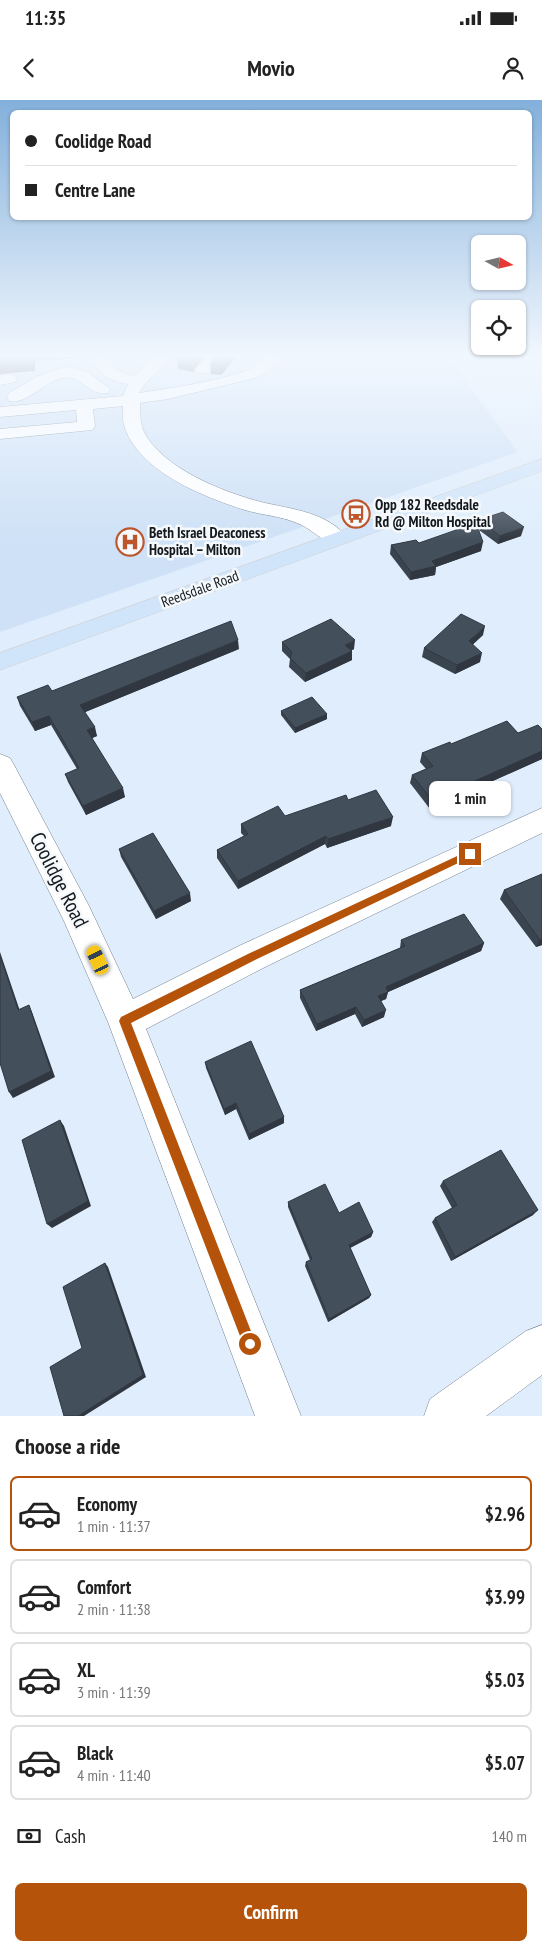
<!DOCTYPE html>
<meta charset="utf-8">
<style>
:root{--surface:#fff;--page:#f6f6f6;--text:#222;--muted:#767676;--line:#e0e0e0;--accent:#b45309}
body{margin:0;font-family:"PT Sans Narrow",sans-serif;background:var(--page);color:var(--text);height:100vh;display:flex;flex-direction:column;font-size:19px;white-space:nowrap}
*{box-sizing:border-box;margin:0}
p{font-size:16px;color:var(--muted)}
.icon{flex:none;width:28px;height:28px;fill:none;stroke:currentColor;stroke-width:2;stroke-linecap:round;stroke-linejoin:round}
.map{position:relative;height:1316px;overflow:hidden}
.panel{display:flex;flex-direction:column;background:var(--surface);flex:1}
.panel>*{flex:none}
.hud{position:absolute;left:10px;top:10px;width:522px;height:110px;border-radius:8px;box-shadow:0 1px 4px #0004;display:grid;align-content:center;height:110px;padding:0 15px;background:var(--surface)}
.needle{width:32px;rotate:98deg}
.fabs{position:absolute;left:471px;top:135px;display:grid;gap:10px}
.fabs a{display:grid;place-items:center;width:55px;height:55px;border-radius:8px;background:var(--surface);box-shadow:0 1px 4px #0004;font-size:25px}
.end{position:absolute;width:22px;height:22px;margin:-11px;border:6px solid #b45309;background:#fff;box-shadow:0 0 0 2px #fff}
.from{border-radius:50%}
.bubble{position:absolute;height:35px;border-radius:8px;background:var(--surface);box-shadow:0 1px 4px #0004;font-size:16px;font-weight:700;line-height:35px;text-align:center}
.car{position:absolute;width:15px;height:30px;margin:-15px -8px;border-radius:6px;box-shadow:0 0 4px 1px #0007;background:linear-gradient(#f5c518 24%,#345 0 40%,#f5c518 0 76%,#345 0 86%,#f5c518 0)}
.hud b{display:flex;align-items:center;gap:18px;height:48px;font-size:19px}
.hud b+b{border-top:1px solid var(--line)}
.hud i{width:12px;height:12px;background:var(--text)}
ul{padding:0;list-style:none}
li{display:flex;align-items:center;gap:15px;height:75px;margin:0 10px 8px;padding:0 5px;border:2px solid var(--line);border-radius:8px}
li div{flex:1}
li b{display:block;font-size:19px}
li em{font-style:normal;font-weight:700}
li.selected{border-color:var(--accent)}
li>.icon{width:45px;height:45px;stroke-width:1.5}
h2{padding:0 15px;font-size:22px;line-height:60px}
.pay{display:flex;align-items:center;gap:12px;height:55px;padding:0 15px;font-size:19px}
.pay p{margin-inline-start:auto}
.button{display:flex;gap:10px;margin-top:auto;padding:10px 15px}
.button a{flex:1;height:58px;border-radius:8px;background:var(--accent);color:#fff;font-size:20px;font-weight:700;line-height:58px;text-align:center}
.status{display:flex;justify-content:space-between;align-items:center;height:35px;padding:0 25px;background:var(--surface);direction:ltr}
.status svg{height:14px;fill:currentColor}
header{display:flex;justify-content:space-between;align-items:center;height:65px;padding:0 15px;background:var(--surface);font-size:22px;font-weight:700}
.map>svg:first-child{display:block}
.built{fill:#cee1f6}
.lines{fill:none;stroke-linecap:round;stroke-linejoin:round}
.minor-casing{stroke:#737f8d;stroke-width:1}
.major-casing{stroke:#d0d1d2;stroke-width:1}
.minor{fill:#fff;fill-rule:evenodd}
.major{fill:#d0e4fa;fill-rule:evenodd}
.wall{fill:#3a444f}
.shaded-wall{fill:#303740}
.building{fill:#444f5c;stroke:#303740}
.route{fill:#b45309}
.labels{text-anchor:middle;stroke-width:5;stroke-linejoin:round;paint-order:stroke}
.far-poi-label{font-size:15px;font-weight:bold;fill:#14191e;stroke:#f6f9fc;text-anchor:start}
.far-street-label{font-size:15px;fill:#14191e;stroke:#f6f9fc}
.near-street-label{font-size:21px;fill:#14191e;stroke:#f6f9fc}
</style>
<div class="status"><b>11:35</b><svg viewBox="0 0 49 12"><path d="M0 12V9h3v3zM5 12V6h3v6zM10 12V3h3v9zM15 12V0h3v12zM26 1h20v11H26zM47 4h2v5h-2z"/></svg></div>
<header><svg class="icon" aria-label="back" viewBox="0 0 24 24"><path d="M15 5l-7 7 7 7"/></svg>Movio<svg class="icon" aria-label="person" viewBox="0 0 24 24"><circle cx="12" cy="8" r="4"/><path d="M4 21q1-7 8-7t8 7"/></svg></header>
<div class="map">
<svg width="542" height="1316" viewBox="0 0 542 1316">
<rect width="100%" height="100%" fill="#dfedfc"/>
<path class="built" d="M 0,257 L 448,257 L 518,352 L 0,532 Z"/>
<g class="lines">
<g class="minor-casing">
<path id="minor" d="M 95,257 L 107,257 L 116,270 L 134,276 L 154,257 L 171,257 L 145,284 L 139,293 C 173,288 211,282 243,272 C 251,269 258,263 265,257 L 282,257 L 268,271 L 255,278 L 168,299 L 140,303 C 140,312 140,321 143,330 C 161,368 223,392 261,402 C 290,409 329,412 348,439 L 344,443 C 326,448 314,429 297,423 C 281,416 262,415 245,410 C 204,397 137,371 124,325 C 122,319 123,312 123,306 L 93,309 L 95,326 L 92,330 L 0,339 L 0,329 L 77,322 L 76,310 L 0,317 L 0,307 L 123,296 L 128,284 C 111,281 99,276 93,259 Z
M 206,257 L 222,257 L 209,273 L 197,273 L 195,270 Z
M 71,267 L 88,272 L 110,289 L 108,293 C 90,297 81,274 62,278 C 44,282 27,305 9,301 L 7,297 L 9,293 C 29,281 47,269 71,267 Z
M 9,274 L 15,276 L 17,279 L 15,282 L 0,285 L 0,275 Z
M 0,654 L 10,658 L 14,665 L 89,806 L 133,899 L 241,845 L 542,708 L 542,733 L 265,867 L 146,929 L 301,1316 L 255,1316 L 108,922 L 64,821 L 0,693 Z
M 542,1225 L 542,1275 L 486,1316 L 424,1316 L 430,1299 L 526,1231 Z"/>
</g>
<g class="major-casing">
<path id="major" d="M 542,359 L 542,371 L 0,570 L 0,553 Z"/>
</g>
<use href="#minor" class="minor"/>
<use href="#major" class="major"/>
</g>
<path class="wall" d="M 0,257 L 94,257 L 35,261 L 35,271 L 0,274 Z
M 179,257 L 204,257 L 194,269 L 194,272 L 178,269 L 177,258 Z
M 215,257 L 236,257 L 221,275 L 211,274 L 210,263 Z
M 479,420 L 521,436 L 498,444 L 479,430 L 481,451 L 436,467 L 435,475 L 410,480 L 390,454 L 391,445 L 419,443 L 478,427 Z
M 483,535 L 473,544 L 480,562 L 455,574 L 422,557 L 424,548 Z
M 282,542 L 354,549 L 352,550 L 352,560 L 305,582 L 289,567 L 290,559 L 282,551 Z
M 239,549 L 85,612 L 97,636 L 92,638 L 125,697 L 86,715 L 68,682 L 65,674 L 77,669 L 51,625 L 35,631 L 20,606 L 17,597 L 52,591 Z
M 281,611 L 327,619 L 295,633 L 281,615 Z
M 542,629 L 542,659 L 430,709 L 410,683 L 412,675 L 426,669 L 420,662 L 422,653 L 451,644 Z
M 348,700 L 391,726 L 327,748 L 325,744 L 238,789 L 217,758 L 217,750 L 244,736 L 241,733 L 241,724 L 285,716 Z
M 119,749 L 191,801 L 156,819 L 121,757 Z
M 542,774 L 542,845 L 536,847 L 500,799 L 504,790 Z
M 401,840 L 484,843 L 481,851 L 388,892 L 386,899 L 381,901 L 384,917 L 362,927 L 355,914 L 316,931 L 300,898 L 300,890 L 400,848 Z
M 205,962 L 284,1017 L 284,1023 L 249,1040 L 236,1009 L 225,1015 L 206,968 Z
M 443,1081 L 533,1115 L 451,1161 L 432,1122 L 435,1118 L 452,1108 L 440,1086 Z
M 288,1102 L 339,1113 L 373,1132 L 371,1137 L 350,1148 L 371,1195 L 369,1198 L 328,1222 L 305,1166 L 306,1162 L 310,1160 L 288,1107 Z"/>
<path class="shaded-wall" d="M 32,257 L 34,257 L 35,261 L 35,271 Z
M 194,257 L 204,257 L 194,269 L 193,258 Z
M 227,257 L 236,257 L 221,275 L 220,264 Z
M 524,427 L 521,436 L 498,444 L 500,436 Z
M 483,442 L 481,451 L 436,467 L 435,475 L 410,480 L 411,472 L 432,461 Z
M 485,526 L 483,535 L 467,550 L 469,541 Z
M 238,540 L 239,549 L 83,613 L 80,605 Z
M 355,540 L 354,549 L 344,554 L 345,545 Z
M 352,551 L 352,560 L 305,582 L 306,573 Z
M 482,553 L 480,562 L 455,574 L 457,565 Z
M 327,614 L 327,619 L 295,633 L 295,628 Z
M 49,616 L 51,625 L 35,631 L 32,622 Z
M 95,627 L 97,636 L 90,639 L 87,630 Z
M 542,651 L 542,659 L 430,709 L 432,700 Z
M 123,688 L 125,697 L 86,715 L 83,706 Z
M 393,717 L 391,726 L 327,748 L 328,739 Z
M 326,736 L 325,744 L 238,789 L 238,781 Z
M 190,793 L 191,801 L 156,819 L 154,811 Z
M 542,839 L 542,845 L 536,847 L 540,840 Z
M 484,843 L 481,851 L 388,892 L 386,899 L 376,903 L 378,896 L 386,887 Z
M 0,852 L 22,917 L 18,910 L 0,856 Z
M 29,905 L 32,912 L 55,977 L 13,998 L 9,992 Z
M 356,907 L 355,914 L 316,931 L 317,924 Z
M 386,910 L 384,917 L 362,927 L 364,920 Z
M 236,1003 L 236,1009 L 225,1015 L 224,1009 Z
M 284,1017 L 284,1023 L 249,1040 L 249,1034 Z
M 60,1020 L 64,1026 L 91,1106 L 52,1128 L 47,1124 Z
M 538,1110 L 533,1115 L 451,1161 L 455,1157 Z
M 373,1132 L 371,1137 L 348,1149 L 349,1145 Z
M 105,1163 L 108,1167 L 146,1277 L 84,1316 L 78,1316 Z
M 371,1195 L 369,1198 L 328,1222 L 329,1219 Z"/>
<path class="building" d="M 0,257 L 17,257 L 0,258 Z
M 179,257 L 194,257 L 193,258 L 193,261 L 177,258 Z
M 215,257 L 227,257 L 220,264 L 210,263 Z
M 503,412 L 524,427 L 500,436 L 479,420 Z
M 476,423 L 483,442 L 432,461 L 436,466 L 411,472 L 391,445 L 416,440 L 419,443 Z
M 461,514 L 485,526 L 469,541 L 482,553 L 457,565 L 424,548 Z
M 331,519 L 355,540 L 345,545 L 352,551 L 306,573 L 290,558 L 292,552 L 282,542 Z
M 231,521 L 238,540 L 80,605 L 95,627 L 87,630 L 123,688 L 83,706 L 65,674 L 79,668 L 49,616 L 32,622 L 17,597 L 48,585 L 52,591 Z
M 312,597 L 327,614 L 295,628 L 281,611 Z
M 507,621 L 518,633 L 538,625 L 542,629 L 542,651 L 432,700 L 412,675 L 433,666 L 422,653 L 450,642 L 451,644 Z
M 376,690 L 393,717 L 328,739 L 326,736 L 238,781 L 217,750 L 248,734 L 241,724 L 278,706 L 285,716 L 346,695 L 348,700 Z
M 153,733 L 190,793 L 154,811 L 119,749 Z
M 542,774 L 542,839 L 540,840 L 504,790 Z
M 464,814 L 484,843 L 386,887 L 388,892 L 378,896 L 386,910 L 364,920 L 356,907 L 317,924 L 300,890 L 405,846 L 401,840 Z
M 0,856 L 18,910 L 29,905 L 51,971 L 9,992 L 0,963 Z
M 251,941 L 284,1017 L 249,1034 L 236,1003 L 224,1009 L 205,962 Z
M 60,1020 L 88,1101 L 47,1124 L 22,1040 Z
M 501,1050 L 538,1110 L 455,1157 L 435,1118 L 457,1105 L 443,1081 Z
M 325,1084 L 339,1113 L 359,1102 L 373,1132 L 349,1145 L 371,1195 L 329,1219 L 306,1162 L 312,1159 L 288,1102 Z
M 105,1163 L 143,1275 L 78,1316 L 64,1316 L 50,1267 L 82,1248 L 63,1187 Z"/>
<linearGradient id="sky" x2="0" y2="1"><stop stop-color="#83b0db"/><stop offset="0.58" stop-color="#f1f7fe"/><stop offset="1" stop-color="#f1f7fe" stop-opacity="0"/></linearGradient>
<rect width="542" height="441" fill="url(#sky)"/>
<path class="route" d="M 470,750 L 474,754 L 473,756 L 257,859 L 131,923 L 256,1244 L 254,1249 L 250,1251 L 245,1249 L 119,921 L 121,917 L 250,853 Z"/>
<defs>
<g id="bus-ring" transform="scale(1.4375)"><circle r="9.5" fill="#f6f9fc" stroke="#bd562c" stroke-width="1.5"/><path d="M-5-6H5V4H4V6H2V4H-2V6H-4V4H-5ZM-3.5-4V0h7V-4ZM-3.5 1.2v1.5H-2V1.2ZM2 1.2v1.5H3.5V1.2Z" fill="#bd562c"/></g>
<g id="hospital-ring" transform="scale(1.4375)"><circle r="9.5" fill="#f6f9fc" stroke="#bd562c" stroke-width="1.5"/><path d="M-5-5h3v3.5h4V-5h3V5h-3V1.5h-4V5h-3Z" fill="#bd562c"/></g>
</defs>
<g fill-rule="evenodd">
<use href="#bus-ring" x="356" y="414"/>
<use href="#hospital-ring" x="130" y="442"/>
</g>
<g class="labels">
<g class="far-poi-label">
<text x="375" y="410">Opp 182 Reedsdale<tspan x="375" dy="17">Rd @ Milton Hospital</tspan></text>
<text x="149" y="438">Beth Israel Deaconess<tspan x="149" dy="17">Hospital – Milton</tspan></text>
</g>
<g class="far-street-label">
<text transform="translate(200 489) rotate(-20)" y="5">Reedsdale Road</text>
</g>
<g class="near-street-label">
<text transform="translate(59 780) rotate(63)" y="7">Coolidge Road</text>
</g>
</g>
</svg>
<div class="fabs">
<a><svg class="needle" viewBox="-14 -14 28 28"><path d="M0-13l5 13h-10z" fill="#e53935"/><path d="M0 13l5-13h-10z" fill="#767676"/></svg></a>
<a><svg class="icon" aria-label="locate" viewBox="0 0 24 24"><circle cx="12" cy="12" r="6"/><path d="M12 2v4M12 18v4M2 12h4M18 12h4"/></svg></a>
</div>
<i class="end from" style="left:250px;top:1244px"></i>
<i class="end" style="left:470px;top:754px"></i>
<div class="bubble" style="left:429px;top:681px;width:82px">1 min</div>
<i class="car" style="left:98px;top:860px;rotate:335deg"></i>
<div class="hud">
<b><i class="from"></i>Coolidge Road</b>
<b><i></i>Centre Lane</b>
</div>
</div>
<section class="panel">
<h2>Choose a ride</h2>
<ul>
<li class="selected"><svg class="icon" aria-label="car" viewBox="0 0 24 24"><path d="M5 17H2v-5l4-1 3-4h7l3 4 3 1v5h-3M9 17h6M6 11h13"/><circle cx="7" cy="17" r="2"/><circle cx="17" cy="17" r="2"/></svg><div><b>Economy</b><p>1 min · 11:37</p></div><em>$2.96</em></li>
<li><svg class="icon" aria-label="car" viewBox="0 0 24 24"><path d="M5 17H2v-5l4-1 3-4h7l3 4 3 1v5h-3M9 17h6M6 11h13"/><circle cx="7" cy="17" r="2"/><circle cx="17" cy="17" r="2"/></svg><div><b>Comfort</b><p>2 min · 11:38</p></div><em>$3.99</em></li>
<li><svg class="icon" aria-label="car" viewBox="0 0 24 24"><path d="M5 17H2v-5l4-1 3-4h7l3 4 3 1v5h-3M9 17h6M6 11h13"/><circle cx="7" cy="17" r="2"/><circle cx="17" cy="17" r="2"/></svg><div><b>XL</b><p>3 min · 11:39</p></div><em>$5.03</em></li>
<li><svg class="icon" aria-label="car" viewBox="0 0 24 24"><path d="M5 17H2v-5l4-1 3-4h7l3 4 3 1v5h-3M9 17h6M6 11h13"/><circle cx="7" cy="17" r="2"/><circle cx="17" cy="17" r="2"/></svg><div><b>Black</b><p>4 min · 11:40</p></div><em>$5.07</em></li>
</ul>
<div class="pay"><svg class="icon" aria-label="cash" viewBox="0 0 24 24"><path d="M3 7h18v10H3z"/><circle cx="12" cy="12" r="2"/></svg>Cash<p>140 m</p></div>
<div class="button"><a>Confirm</a></div>
</section>
